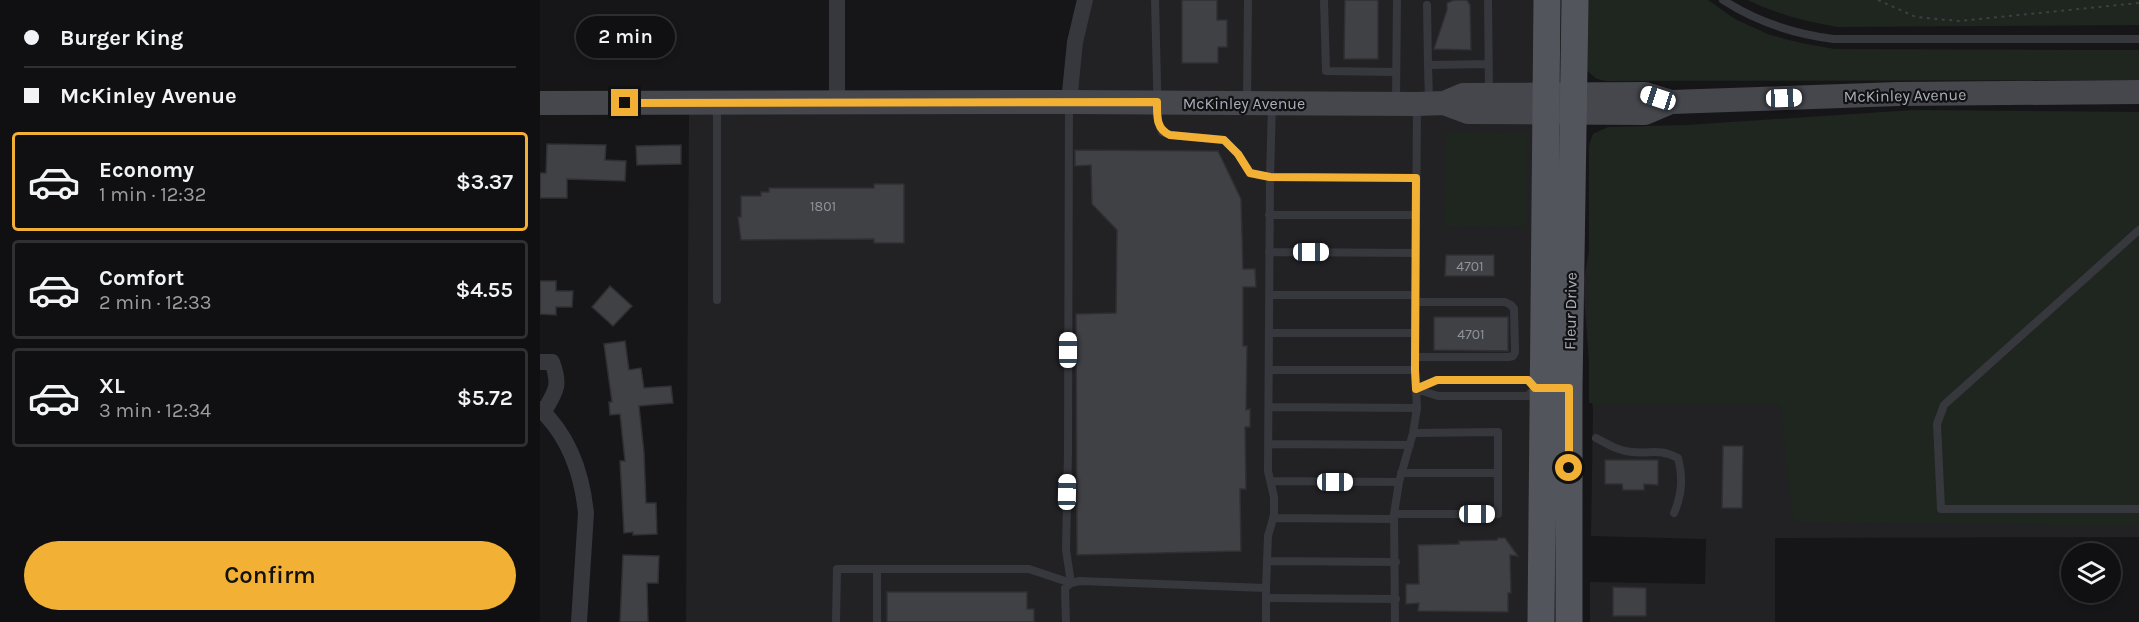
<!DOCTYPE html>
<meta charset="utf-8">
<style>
:root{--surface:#101012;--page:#19191b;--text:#f1f3f6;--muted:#9c9d9f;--line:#303032;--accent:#f2b134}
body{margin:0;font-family:Karla,sans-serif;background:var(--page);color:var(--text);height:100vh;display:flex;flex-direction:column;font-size:22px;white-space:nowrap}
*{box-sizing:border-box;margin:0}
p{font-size:20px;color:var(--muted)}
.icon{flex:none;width:33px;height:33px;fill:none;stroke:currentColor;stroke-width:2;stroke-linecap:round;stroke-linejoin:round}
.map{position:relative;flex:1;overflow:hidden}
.side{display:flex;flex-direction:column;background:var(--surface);width:540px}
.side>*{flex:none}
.top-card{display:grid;align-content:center;height:132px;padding:0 24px;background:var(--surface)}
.tools{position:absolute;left:1521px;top:543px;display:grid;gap:12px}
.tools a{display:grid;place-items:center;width:60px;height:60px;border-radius:50%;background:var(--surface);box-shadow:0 3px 9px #0003,0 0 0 2px var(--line);font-size:30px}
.end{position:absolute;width:27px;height:27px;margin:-14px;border:8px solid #f2b134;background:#111;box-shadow:0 0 0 3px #111}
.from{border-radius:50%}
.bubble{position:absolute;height:42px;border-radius:21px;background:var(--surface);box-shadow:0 3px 9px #0003,0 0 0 2px var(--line);font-size:20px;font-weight:600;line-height:42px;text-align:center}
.car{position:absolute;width:18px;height:36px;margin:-18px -9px;border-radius:8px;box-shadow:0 0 4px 2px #0007;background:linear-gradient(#fff 24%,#345 0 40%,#fff 0 76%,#345 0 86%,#fff 0)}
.top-card b{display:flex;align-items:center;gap:21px;height:57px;font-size:22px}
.top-card b+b{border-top:2px solid var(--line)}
.top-card i{width:15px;height:15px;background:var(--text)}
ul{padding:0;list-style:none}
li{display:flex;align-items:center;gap:18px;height:99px;margin:0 12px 9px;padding:0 12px;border:3px solid var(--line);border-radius:6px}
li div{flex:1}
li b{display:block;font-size:22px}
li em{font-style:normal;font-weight:600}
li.on{border-color:var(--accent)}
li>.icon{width:54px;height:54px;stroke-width:1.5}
.button{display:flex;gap:12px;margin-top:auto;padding:12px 24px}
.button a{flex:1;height:69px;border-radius:36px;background:var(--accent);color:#111;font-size:24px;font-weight:600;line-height:69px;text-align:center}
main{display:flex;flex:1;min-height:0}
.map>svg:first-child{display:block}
.built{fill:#222225}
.green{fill:#1e261f}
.building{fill:#404145;stroke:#303034;stroke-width:1.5}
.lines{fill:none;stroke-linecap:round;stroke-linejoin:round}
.path{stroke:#3d3f44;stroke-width:2;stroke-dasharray:3 4.5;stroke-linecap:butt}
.service{stroke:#37383d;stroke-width:8}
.minor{stroke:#37383d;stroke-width:16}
.secondary{stroke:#45474d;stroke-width:24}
.primary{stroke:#53555c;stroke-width:27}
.route{stroke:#f2b134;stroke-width:8}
.labels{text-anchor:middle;stroke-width:4.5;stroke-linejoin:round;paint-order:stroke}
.number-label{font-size:14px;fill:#8e929b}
.street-label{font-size:16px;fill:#a8adb8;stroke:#111113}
</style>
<main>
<section class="side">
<div class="top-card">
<b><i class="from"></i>Burger King</b>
<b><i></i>McKinley Avenue</b>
</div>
<ul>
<li class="on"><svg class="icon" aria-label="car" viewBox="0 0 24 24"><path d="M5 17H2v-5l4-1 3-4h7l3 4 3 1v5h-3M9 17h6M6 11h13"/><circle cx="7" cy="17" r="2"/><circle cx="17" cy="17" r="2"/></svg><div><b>Economy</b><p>1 min · 12:32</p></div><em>$3.37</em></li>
<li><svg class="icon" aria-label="car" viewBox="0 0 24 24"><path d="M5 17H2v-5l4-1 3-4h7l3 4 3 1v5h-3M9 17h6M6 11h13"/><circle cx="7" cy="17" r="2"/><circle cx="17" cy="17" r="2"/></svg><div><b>Comfort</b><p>2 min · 12:33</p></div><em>$4.55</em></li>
<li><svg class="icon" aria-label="car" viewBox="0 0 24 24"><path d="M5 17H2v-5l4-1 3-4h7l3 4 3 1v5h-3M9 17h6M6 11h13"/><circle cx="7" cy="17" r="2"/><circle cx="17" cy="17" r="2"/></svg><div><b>XL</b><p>3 min · 12:34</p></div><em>$5.72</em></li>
</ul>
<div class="button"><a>Confirm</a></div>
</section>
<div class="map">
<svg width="1599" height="622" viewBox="0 0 1599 622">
<rect width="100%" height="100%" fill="#161618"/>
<path class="built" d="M 545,0 L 1007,0 L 1001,622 L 146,622 L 149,102 L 529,102 Z
M 1599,112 L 1599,537 L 1235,538 L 1235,622 L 1050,622 L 1050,582 L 1165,584 L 1166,539 L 1051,536 L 1053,412 L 1043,284 L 1051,240 Z"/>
<path class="green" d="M 1045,0 L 1168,0 L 1195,19 L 1230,35 L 1261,43 L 1295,49 L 1599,50 L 1599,80 L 1067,81 L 1057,79 L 1046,70 Z
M 1208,0 L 1599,0 L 1599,25 L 1297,27 C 1265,21 1236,14 1208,0 Z
M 1373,110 L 1599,112 L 1599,526 L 1253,522 L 1240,403 L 1049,403 L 1049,145 L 1053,134 L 1068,127 L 1147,125 Z
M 906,132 L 987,133 L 986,227 L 904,226 Z"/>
<path class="building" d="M 642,0 L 677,0 L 677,20 L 687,20 L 687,47 L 678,47 L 678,63 L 642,63 Z
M 805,0 L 838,0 L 838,59 L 804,59 Z
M 914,0 L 927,0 L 930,5 L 931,50 L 894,49 L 907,10 L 907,3 Z
M 7,144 L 66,145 L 65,160 L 86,161 L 85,181 L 27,179 L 27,198 L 0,198 L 0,173 L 6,173 Z
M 141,145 L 141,164 L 97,165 L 96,146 Z
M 535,150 L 678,151 L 701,199 L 703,269 L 715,269 L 716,287 L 703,287 L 703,346 L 707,346 L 706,410 L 710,409 L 710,427 L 705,427 L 706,489 L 700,489 L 701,551 L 537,555 L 536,314 L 576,313 L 577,230 L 552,204 L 551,165 L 535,166 Z
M 334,184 L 364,184 L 364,243 L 334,243 L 334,239 L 201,240 L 198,217 L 201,217 L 201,196 L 221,196 L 221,192 L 229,192 L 229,188 L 334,188 Z
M 906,255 L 954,255 L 954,276 L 905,276 Z
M 0,281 L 16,281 L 16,291 L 33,291 L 32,307 L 16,307 L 16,315 L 0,314 Z
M 70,286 L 92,306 L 73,326 L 52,307 Z
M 894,317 L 968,317 L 968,351 L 894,350 Z
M 85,341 L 89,370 L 101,368 L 104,388 L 131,386 L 133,403 L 99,406 L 104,453 L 106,503 L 116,503 L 117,534 L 93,535 L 93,532 L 84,533 L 80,461 L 85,461 L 80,414 L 70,415 L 69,402 L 72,402 L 64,344 Z
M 1183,446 L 1203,446 L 1202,508 L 1182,508 Z
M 1065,460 L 1118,460 L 1118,485 L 1104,484 L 1104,490 L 1083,490 L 1082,484 L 1065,484 Z
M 958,538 L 965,538 L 978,556 L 970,555 L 971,593 L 968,593 L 968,612 L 878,611 L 879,603 L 866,604 L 866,584 L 879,584 L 878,545 L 919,544 L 919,541 L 957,540 Z
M 83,555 L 119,556 L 118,583 L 107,583 L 108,622 L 80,622 Z
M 1073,587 L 1106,588 L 1106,616 L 1073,616 Z
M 347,592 L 487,592 L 487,609 L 494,609 L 494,622 L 347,622 Z"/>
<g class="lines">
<path class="path" d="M 1338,0 L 1376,17 L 1419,21 L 1599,3"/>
<path class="service" d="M 615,0 L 618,122 L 622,132 L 630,135 L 684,140 L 698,154 L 710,173 L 730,177 L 728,471 L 734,497 L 734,515 L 728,536 L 726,588
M 784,0 L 786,71 L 856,72
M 948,0 L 949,93
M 1183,0 C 1217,22 1254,34 1294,39 L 1599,39
M 887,5 L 888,65 L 949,64
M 888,65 L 889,100
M 856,101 L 857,0
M 707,102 L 708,0
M 732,104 L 730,177 L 876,178
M 177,106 L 177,300
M 729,215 L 876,215
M 1599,230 L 1404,405 L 1397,424 L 1401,509 L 1599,509
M 729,252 L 875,253
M 729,295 L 875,295
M 875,302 L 965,302 L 971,305 L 974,309 L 975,352 L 973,356 L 969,357 L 875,357
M 729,333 L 875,333
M 729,370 L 875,370
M 897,380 L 988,380 L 995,388 L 988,396 L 898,396 L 876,389 Z
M 729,407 L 877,408
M 1056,438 C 1068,444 1078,451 1092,452 C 1112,454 1118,448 1138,458 C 1143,476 1142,495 1134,513
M 728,444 L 870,445
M 861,473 L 958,473
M 731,481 L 859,482
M 854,514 L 958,514 L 958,432 L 873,433
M 733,518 L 854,519
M 727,561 L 856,562
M 726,598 L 856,599
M 296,622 L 297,569 L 337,569
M 337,622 L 337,569 L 489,569 L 531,583 L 526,550 L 528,453 L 529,105
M 526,622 L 525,588 L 531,583 L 540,581 L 726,588 L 726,622
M 855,622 L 854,514 L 859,482 L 873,433 L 877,408 L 875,370 L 877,106"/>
<path class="minor" d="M 297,0 L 297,102
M 529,102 L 535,42 L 545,0
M 0,362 L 12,362 C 21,386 16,391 3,413
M 0,409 C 29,436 42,474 46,513 L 39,622"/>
<path class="secondary" d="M 0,103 L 529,102 L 877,104 L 904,103 L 923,95 L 1105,94 L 1131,102
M 904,103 L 928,112 L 1105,113 L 1131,102 L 1358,94 L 1599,92"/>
<path class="primary" d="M 1001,622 L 1007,0
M 1029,622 L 1029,388 L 1035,0"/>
</g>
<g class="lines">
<path class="route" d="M 85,103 L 617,102 C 617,116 616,129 630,135 L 684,140 L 698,154 L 710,173 L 730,177 L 876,178 L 875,370 L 876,389 L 897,380 L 988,380 L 995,388 L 1029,388 L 1029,468"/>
</g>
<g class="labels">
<g class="number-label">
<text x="283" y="211">1801</text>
<text x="930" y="271">4701</text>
<text x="931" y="339">4701</text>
</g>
<g class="street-label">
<text transform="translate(1365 95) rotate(-1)" y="6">McKinley Avenue</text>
<text x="704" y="109">McKinley Avenue</text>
<text transform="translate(1030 311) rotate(-89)" y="6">Fleur Drive</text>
</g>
</g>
</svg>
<div class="tools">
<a><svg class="icon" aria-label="layers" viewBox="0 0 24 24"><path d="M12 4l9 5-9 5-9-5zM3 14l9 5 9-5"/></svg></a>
</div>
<i class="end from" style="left:1029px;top:468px"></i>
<i class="end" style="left:85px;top:103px"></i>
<div class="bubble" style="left:36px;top:16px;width:99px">2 min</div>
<i class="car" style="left:1118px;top:98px;rotate:288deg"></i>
<i class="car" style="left:1244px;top:98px;rotate:88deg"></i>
<i class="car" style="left:771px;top:252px;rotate:90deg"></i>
<i class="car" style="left:528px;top:350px;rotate:0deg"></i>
<i class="car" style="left:795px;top:482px;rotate:90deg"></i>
<i class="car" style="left:527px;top:492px;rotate:1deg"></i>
<i class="car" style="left:937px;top:514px;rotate:90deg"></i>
</div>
</main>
